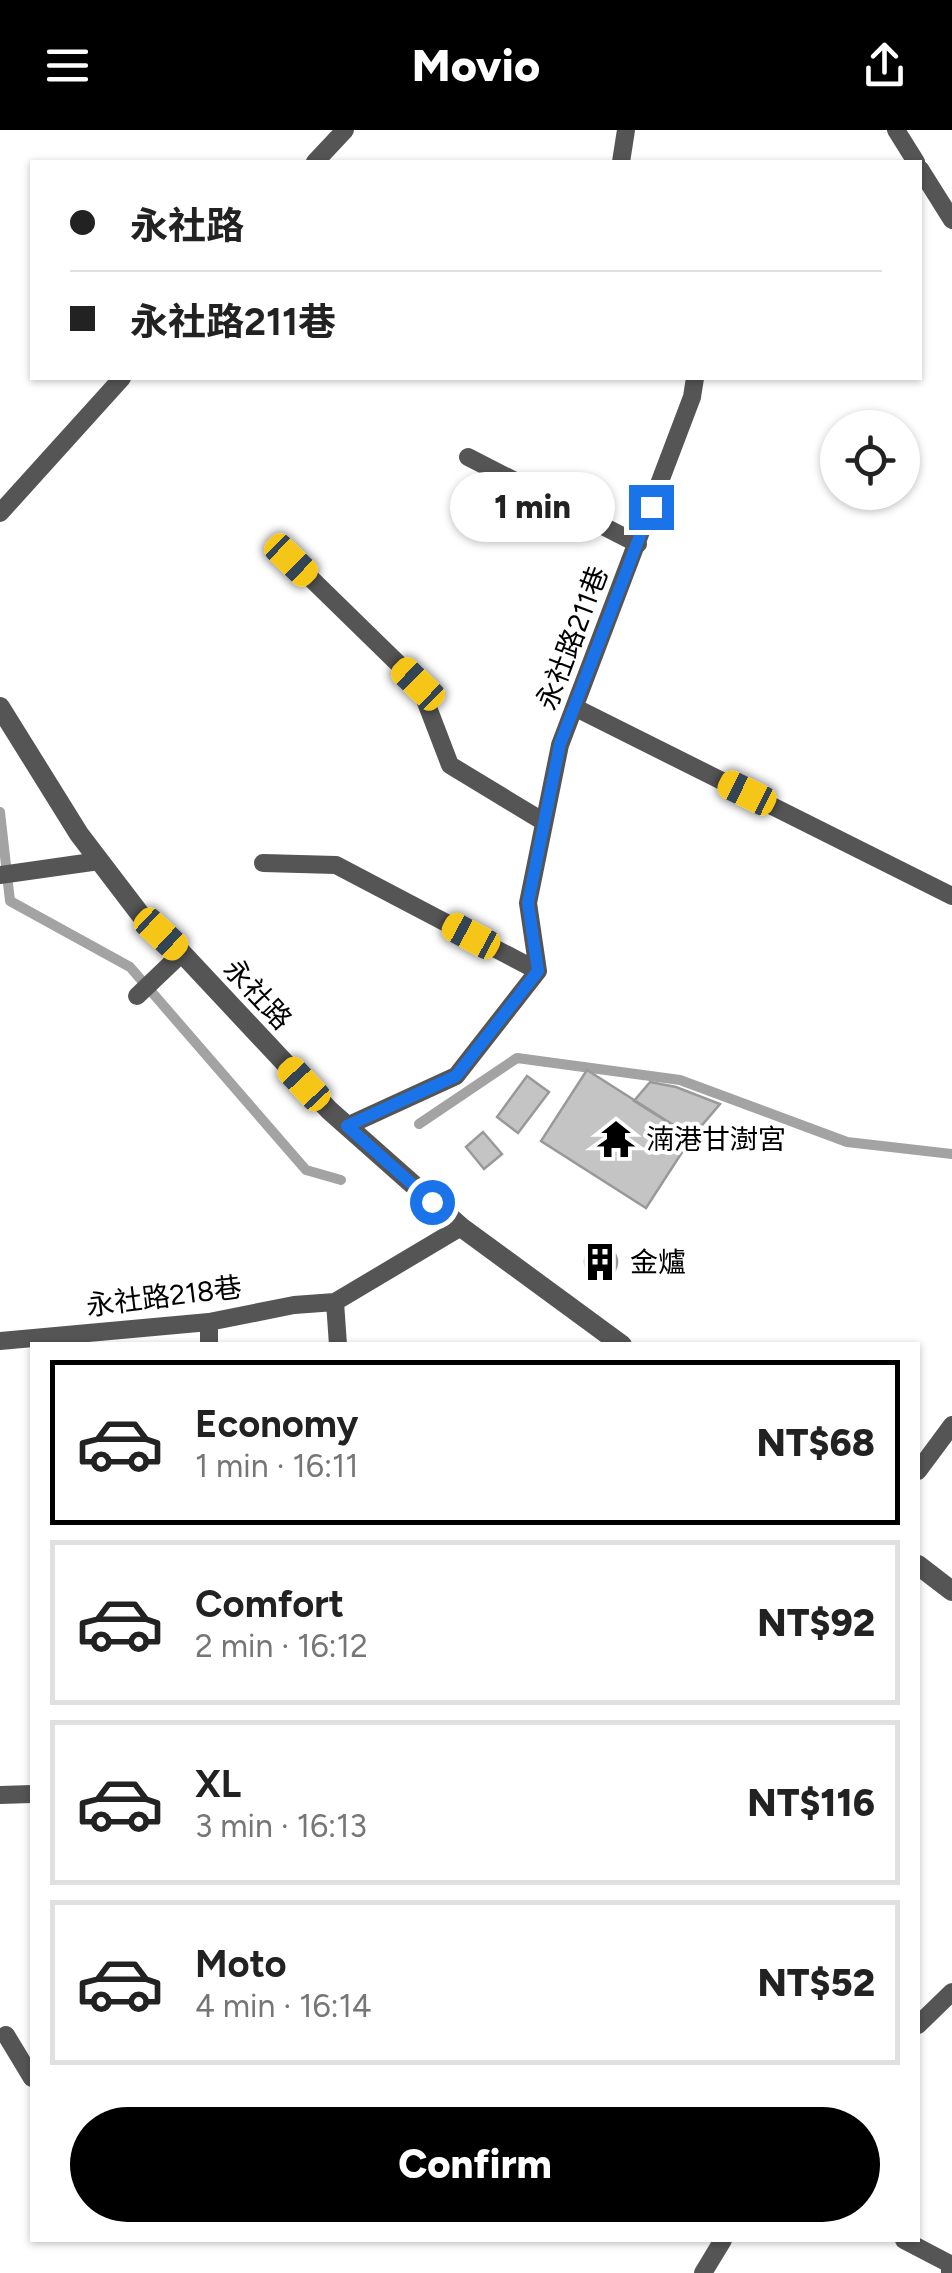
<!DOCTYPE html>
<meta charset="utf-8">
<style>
:root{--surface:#fff;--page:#f2f2f2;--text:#222;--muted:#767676;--line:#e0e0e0;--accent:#000}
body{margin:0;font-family:Figtree,"Noto Sans TC",sans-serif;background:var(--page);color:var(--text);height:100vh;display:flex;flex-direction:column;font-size:38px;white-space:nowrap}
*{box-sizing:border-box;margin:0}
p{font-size:32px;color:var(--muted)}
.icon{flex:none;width:55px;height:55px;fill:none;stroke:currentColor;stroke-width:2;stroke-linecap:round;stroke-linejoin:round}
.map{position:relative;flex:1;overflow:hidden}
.panel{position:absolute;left:30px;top:1212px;width:890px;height:900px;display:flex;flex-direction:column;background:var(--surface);border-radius:0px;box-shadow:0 2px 8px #0004}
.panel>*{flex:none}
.guide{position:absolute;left:30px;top:30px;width:892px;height:220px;border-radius:0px;box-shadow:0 2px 8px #0004;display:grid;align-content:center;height:220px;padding:0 40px;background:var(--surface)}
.buttons{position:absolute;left:820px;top:280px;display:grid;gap:20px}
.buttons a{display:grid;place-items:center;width:100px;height:100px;border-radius:50%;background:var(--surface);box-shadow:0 2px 8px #0004;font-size:50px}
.end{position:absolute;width:45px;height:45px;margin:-22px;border:12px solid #1a73e8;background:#fff;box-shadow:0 0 0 5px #fff}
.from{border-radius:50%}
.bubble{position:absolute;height:70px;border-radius:35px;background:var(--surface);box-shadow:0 2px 8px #0004;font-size:32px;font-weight:800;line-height:70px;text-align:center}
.car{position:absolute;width:30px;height:60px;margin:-30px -15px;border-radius:12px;box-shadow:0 0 8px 2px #0007;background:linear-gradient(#f5c518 24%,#345 0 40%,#f5c518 0 76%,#345 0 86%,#f5c518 0)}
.guide b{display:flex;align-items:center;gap:35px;height:95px;font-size:38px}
.guide b+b{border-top:2px solid var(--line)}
.guide i{width:25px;height:25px;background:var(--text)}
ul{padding:18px 0 0;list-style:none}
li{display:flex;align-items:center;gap:30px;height:165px;margin:0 20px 15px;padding:0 20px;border:5px solid var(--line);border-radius:0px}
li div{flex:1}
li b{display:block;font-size:38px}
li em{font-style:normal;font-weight:800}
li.current{border-color:var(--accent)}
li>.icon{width:90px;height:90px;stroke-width:1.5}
.action{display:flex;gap:20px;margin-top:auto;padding:20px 40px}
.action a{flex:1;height:115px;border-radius:60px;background:var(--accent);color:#fff;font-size:40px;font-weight:800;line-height:115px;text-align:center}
header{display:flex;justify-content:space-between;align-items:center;height:130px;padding:0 40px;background:var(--accent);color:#fff;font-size:45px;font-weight:800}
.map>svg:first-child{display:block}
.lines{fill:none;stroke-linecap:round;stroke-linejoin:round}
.stream{stroke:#a3a3a3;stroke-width:10}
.building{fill:#c4c4c4;stroke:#999;stroke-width:2.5}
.service{stroke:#555;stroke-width:18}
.tertiary{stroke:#555;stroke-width:20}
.route{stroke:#1a73e8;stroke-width:12}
.labels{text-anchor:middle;stroke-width:8;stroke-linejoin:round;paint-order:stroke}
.street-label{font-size:28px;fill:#000;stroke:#fff}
.poi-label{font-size:28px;fill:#000;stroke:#fff;text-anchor:start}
</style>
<header><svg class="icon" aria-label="menu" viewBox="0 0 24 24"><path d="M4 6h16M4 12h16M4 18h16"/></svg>Movio<svg class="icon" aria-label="share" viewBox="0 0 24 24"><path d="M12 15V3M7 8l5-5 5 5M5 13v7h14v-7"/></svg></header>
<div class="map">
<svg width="952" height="2143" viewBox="0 0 952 2143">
<rect width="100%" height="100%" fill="#fff"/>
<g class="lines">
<path class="stream" d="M 0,682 L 10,771 L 130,837 L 306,1040 L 341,1050
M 419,994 L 517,928 L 680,950 L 847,1012 L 952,1024"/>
</g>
<path class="building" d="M 587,940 L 692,1007 L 646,1078 L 541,1011 Z
M 527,946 L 549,962 L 518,1003 L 497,987 Z
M 650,952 L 676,957 L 720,974 L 692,1007 L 634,971 Z
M 483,1002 L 502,1024 L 484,1039 L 466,1017 Z
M585 1132a16 16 0 1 1 32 0a16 16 0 1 1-32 0Z"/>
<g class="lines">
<path class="service" d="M 896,0 L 916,32
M 315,32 L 345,0
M 621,32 L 626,0
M 920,39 L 952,90
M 468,327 L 638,414
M 0,383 L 122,248
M 291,429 L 419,554 L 450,635 L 544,692
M 576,578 L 952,766
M 263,733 L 336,735 L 538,841
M 0,745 L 99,731
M 137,866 L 182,823
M 347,996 L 456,946 L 538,841 L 528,773 L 560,615 L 692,267 L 695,248
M 209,1192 L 209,1215
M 0,1211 L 209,1192 L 294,1175 L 335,1172
M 338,1215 L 335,1172 L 461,1097
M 918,1341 L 952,1295
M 0,1665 L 32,1664
M 918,1895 L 952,1862
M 6,1905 L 32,1948
M 904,2110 L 950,2134 L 950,2143
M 703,2143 L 723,2110"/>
<path class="tertiary" d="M 0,577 L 79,704 L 140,784 L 182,823 L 329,980 L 461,1097 L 622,1215
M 918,1435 L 952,1461"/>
</g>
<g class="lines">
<path class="route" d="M 432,1072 L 347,996 L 456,946 L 538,841 L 528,773 L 560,614 L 651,377"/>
</g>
<defs>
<g id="temple-bare" transform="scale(3)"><path d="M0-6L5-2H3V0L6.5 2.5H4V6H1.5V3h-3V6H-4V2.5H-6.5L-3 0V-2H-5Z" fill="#000" stroke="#fff" stroke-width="2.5" paint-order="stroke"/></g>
<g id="building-bare" transform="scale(3)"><path d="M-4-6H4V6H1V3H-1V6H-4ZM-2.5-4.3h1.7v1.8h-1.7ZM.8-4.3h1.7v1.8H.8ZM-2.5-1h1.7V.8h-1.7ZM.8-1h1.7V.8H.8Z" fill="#000" stroke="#fff" stroke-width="2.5" paint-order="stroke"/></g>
</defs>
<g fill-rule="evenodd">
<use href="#temple-bare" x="616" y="1009"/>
<use href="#building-bare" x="600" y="1132"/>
</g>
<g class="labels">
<g class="street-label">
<text transform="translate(572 508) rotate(-69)" y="10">永社路211巷</text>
<text transform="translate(258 864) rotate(47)" y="10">永社路</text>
<text transform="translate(164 1166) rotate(-7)" y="10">永社路218巷</text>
</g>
<g class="poi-label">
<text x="646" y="1019">湳港甘澍宮</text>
<text x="630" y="1142">金爐</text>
</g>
</g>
</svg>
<div class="buttons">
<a><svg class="icon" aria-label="locate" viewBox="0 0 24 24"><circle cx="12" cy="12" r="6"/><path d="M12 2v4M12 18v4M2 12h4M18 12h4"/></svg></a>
</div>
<i class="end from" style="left:432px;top:1072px"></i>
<i class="end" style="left:651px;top:377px"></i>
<div class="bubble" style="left:450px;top:342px;width:165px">1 min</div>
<i class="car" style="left:291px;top:430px;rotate:134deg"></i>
<i class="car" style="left:418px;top:554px;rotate:314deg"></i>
<i class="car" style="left:747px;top:663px;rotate:296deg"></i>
<i class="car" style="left:161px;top:804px;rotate:133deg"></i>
<i class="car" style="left:471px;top:806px;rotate:298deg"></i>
<i class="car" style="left:304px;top:954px;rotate:317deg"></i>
<div class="guide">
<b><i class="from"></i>永社路</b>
<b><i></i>永社路211巷</b>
</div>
<section class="panel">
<ul>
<li class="current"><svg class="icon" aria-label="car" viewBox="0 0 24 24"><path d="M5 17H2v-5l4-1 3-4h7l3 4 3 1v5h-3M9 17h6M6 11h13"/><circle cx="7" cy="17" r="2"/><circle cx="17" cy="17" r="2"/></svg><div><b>Economy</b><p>1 min · 16:11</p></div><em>NT$68</em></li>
<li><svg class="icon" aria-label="car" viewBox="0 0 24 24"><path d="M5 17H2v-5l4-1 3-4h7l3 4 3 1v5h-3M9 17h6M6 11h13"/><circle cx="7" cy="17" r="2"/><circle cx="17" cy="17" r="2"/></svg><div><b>Comfort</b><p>2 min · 16:12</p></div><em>NT$92</em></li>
<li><svg class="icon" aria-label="car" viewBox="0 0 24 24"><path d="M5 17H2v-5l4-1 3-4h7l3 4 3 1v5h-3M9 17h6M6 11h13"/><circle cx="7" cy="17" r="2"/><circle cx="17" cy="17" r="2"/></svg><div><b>XL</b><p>3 min · 16:13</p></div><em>NT$116</em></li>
<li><svg class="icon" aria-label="car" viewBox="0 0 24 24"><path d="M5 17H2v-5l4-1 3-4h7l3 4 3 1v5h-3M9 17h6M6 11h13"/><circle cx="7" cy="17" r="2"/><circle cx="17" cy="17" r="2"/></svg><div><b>Moto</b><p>4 min · 16:14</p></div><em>NT$52</em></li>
</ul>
<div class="action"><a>Confirm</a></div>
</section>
</div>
